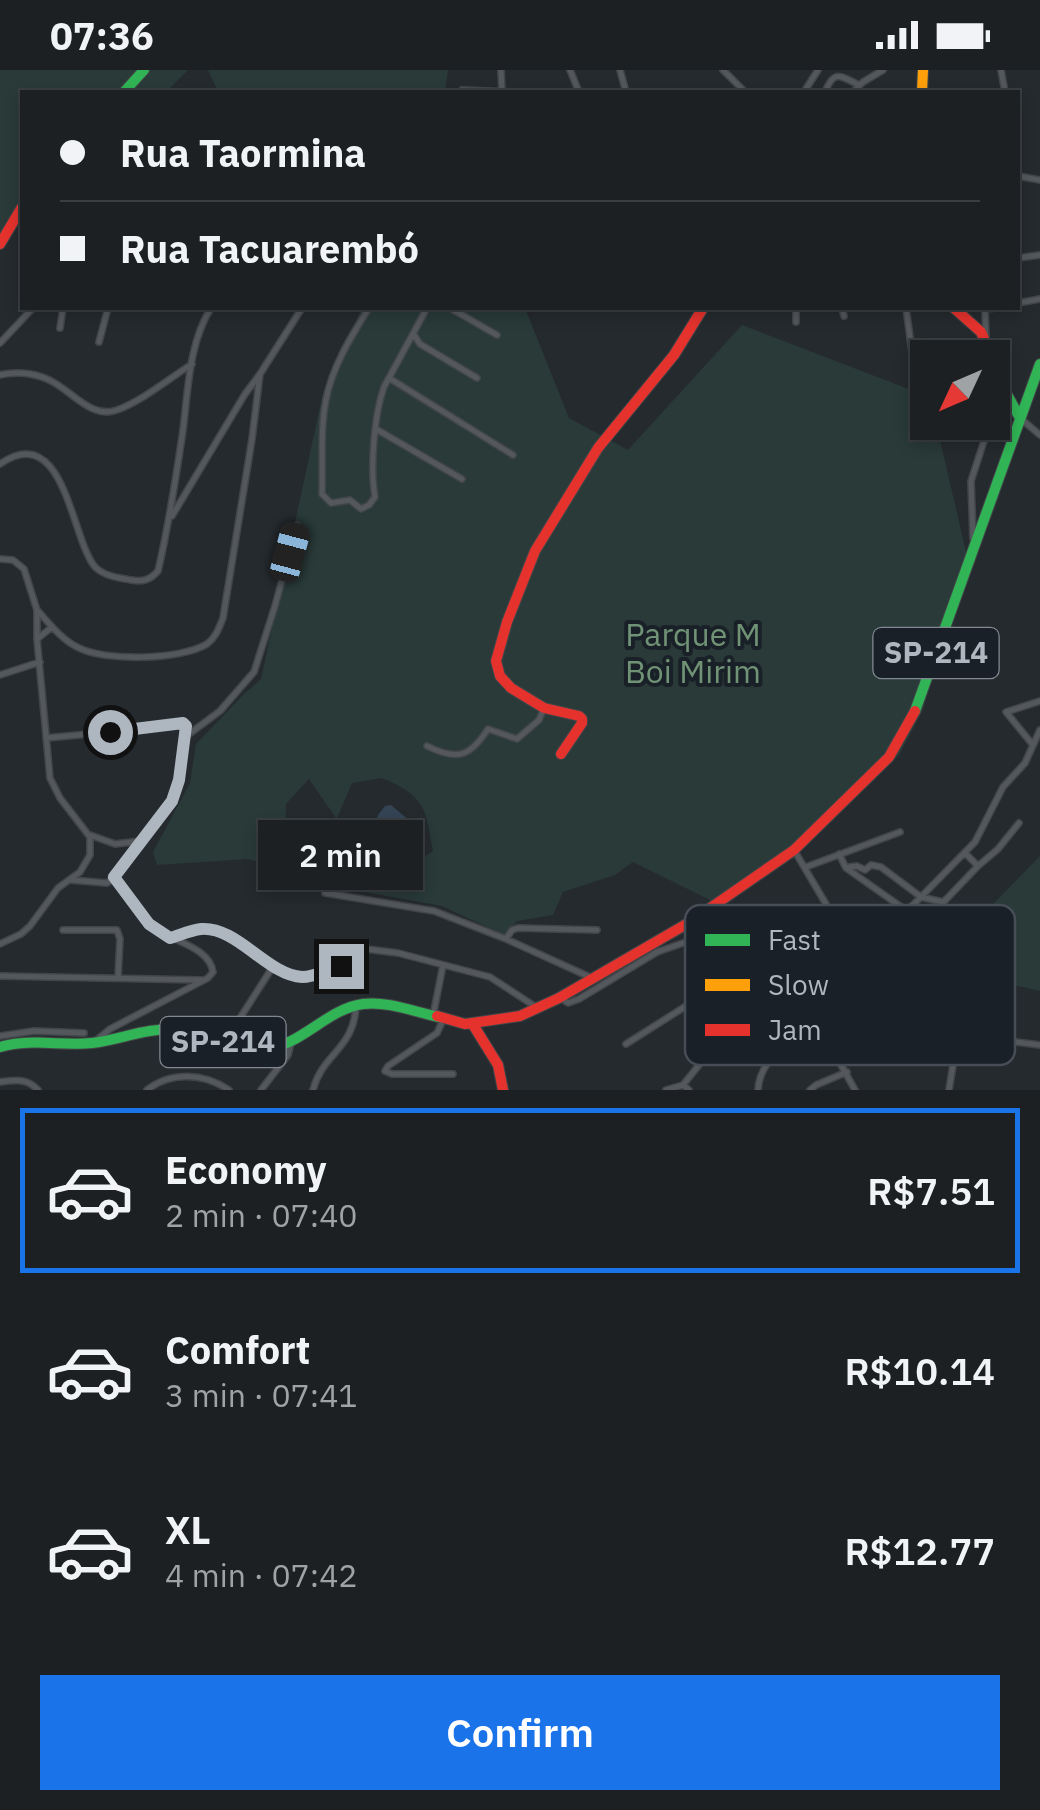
<!DOCTYPE html>
<meta charset="utf-8">
<style>
:root{--surface:#1c2022;--page:#25282a;--text:#f1f3f6;--muted:#a0a3a5;--line:#3a3e40;--accent:#1a73e8}
body{margin:0;font-family:"IBM Plex Sans",sans-serif;background:var(--page);color:var(--text);height:100vh;display:flex;flex-direction:column;font-size:38px;white-space:nowrap}
*{box-sizing:border-box;margin:0}
p{font-size:32px;color:var(--muted)}
.icon{flex:none;width:55px;height:55px;fill:none;stroke:currentColor;stroke-width:2;stroke-linecap:round;stroke-linejoin:round}
.map{position:relative;height:1020px;overflow:hidden}
.panel{display:flex;flex-direction:column;background:var(--surface);flex:1}
.panel>*{flex:none}
.hud{position:absolute;left:20px;top:20px;width:1000px;height:220px;border-radius:0px;box-shadow:0 5px 15px #0003,0 0 0 2px var(--line);display:grid;align-content:center;height:220px;padding:0 40px;background:var(--surface)}
.needle{width:65px;rotate:226deg}
.fabs{position:absolute;left:910px;top:270px;display:grid;gap:20px}
.fabs a{display:grid;place-items:center;width:100px;height:100px;border-radius:0px;background:var(--surface);box-shadow:0 5px 15px #0003,0 0 0 2px var(--line);font-size:50px}
.end{position:absolute;width:45px;height:45px;margin:-22px;border:12px solid #aeb6c0;background:#111;box-shadow:0 0 0 5px #111}
.from{border-radius:50%}
.bubble{position:absolute;height:70px;border-radius:0px;background:var(--surface);box-shadow:0 5px 15px #0003,0 0 0 2px var(--line);font-size:32px;font-weight:600;line-height:70px;text-align:center}
.car{position:absolute;width:30px;height:60px;margin:-30px -15px;border-radius:12px;box-shadow:0 0 8px 2px #0007;background:linear-gradient(#222 24%,#8ab4d8 0 40%,#222 0 76%,#8ab4d8 0 86%,#222 0)}
.hud b{display:flex;align-items:center;gap:35px;height:95px;font-size:38px}
.hud b+b{border-top:2px solid var(--line)}
.hud i{width:25px;height:25px;background:var(--text)}
ul{padding:18px 0 0;list-style:none}
li{display:flex;align-items:center;gap:30px;height:165px;margin:0 20px 15px;padding:0 20px;border:5px solid transparent;border-radius:0px}
li div{flex:1}
li b{display:block;font-size:38px}
li em{font-style:normal;font-weight:600}
li.on{border-color:var(--accent)}
li>.icon{width:90px;height:90px;stroke-width:1.5}
.action{display:flex;gap:20px;margin-top:auto;padding:20px 40px}
.action a{flex:1;height:115px;border-radius:0px;background:var(--accent);color:#fff;font-size:40px;font-weight:600;line-height:115px;text-align:center}
.status{display:flex;justify-content:space-between;align-items:center;height:70px;padding:0 50px;background:var(--surface);direction:ltr}
.status svg{height:28px;fill:currentColor}
.map>svg:first-child{display:block}
.green{fill:#293a38;fill-rule:evenodd}
.water{fill:#344454}
.lines{fill:none;stroke-linecap:round;stroke-linejoin:round}
.street-casing{stroke:#424649;stroke-width:8}
.fast-casing{stroke:#424649;stroke-width:12}
.slow-casing{stroke:#424649;stroke-width:12}
.jam-casing{stroke:#424649;stroke-width:12}
.street{stroke:#54585d;stroke-width:5}
.fast{stroke:#30b455;stroke-width:10}
.slow{stroke:#ff9f0a;stroke-width:10}
.jam{stroke:#e5322d;stroke-width:10}
.route{stroke:#aeb6c0;stroke-width:12}
.labels{text-anchor:middle;stroke-width:8;stroke-linejoin:round;paint-order:stroke}
.shield{fill:#1a2028;stroke:#828992;stroke-width:2.5}
.shield-label{font-size:30px;font-weight:bold;fill:#aeb6c0}
.park-label{font-size:32px;fill:#709376;stroke:#1a2028}
.key{fill:#1a2028;stroke:#464d56;stroke-width:2.5}
.key-label{font-size:28px;fill:#aeb6c0}
</style>
<div class="status"><b>07:36</b><svg viewBox="0 0 49 12"><path d="M0 12V9h3v3zM5 12V6h3v6zM10 12V3h3v9zM15 12V0h3v12zM26 1h20v11H26zM47 4h2v5h-2z"/></svg></div>
<div class="map">
<svg width="1040" height="1020" viewBox="0 0 1040 1020">
<rect width="100%" height="100%" fill="#252a2e"/>
<path class="green" d="M 0,0 L 188,0 L 166,22 L 22,22 L 22,129 L 0,166 Z
M 208,0 L 448,0 L 445,22 L 218,22 Z
M 362,238 L 525,238 L 569,348 L 628,380 L 742,255 L 927,326 L 928,352 L 936,353 L 968,490 L 923,640 L 899,685 L 794,780 L 718,834 L 633,792 L 615,805 L 563,822 L 553,845 L 517,851 L 504,865 L 442,836 L 327,815 L 311,792 L 307,771 L 322,751 L 336,748 L 309,709 L 286,734 L 285,798 L 247,789 L 157,795 L 153,782 L 190,713 L 196,674 L 244,624 L 261,609 L 323,323 ZM 382,708 C 425,726 426,738 433,781 C 403,803 392,793 369,770 L 357,774 L 337,748 L 352,713 Z
M 1040,786 L 1040,921 L 953,901 L 956,872 Z"/>
<path class="water" d="M 391,735 L 410,751 L 425,779 L 425,783 C 398,796 387,790 374,763 L 378,745 L 385,736 Z"/>
<g class="lines">
<g class="street-casing">
<path id="street" d="M 501,0 L 502,22
M 570,0 L 579,22
M 620,0 L 626,22
M 723,0 L 745,22
M 1001,0 L 1005,22
M 462,20 L 512,22
M 804,22 L 818,0
M 825,22 C 834,0 839,5 859,15
M 853,22 L 863,12 L 883,0
M 1018,106 L 1040,110
M 1018,188 L 1040,185
M 1018,233 L 1040,229
M 369,238 C 352,265 332,297 326,330 C 320,360 323,394 322,424 L 331,433 L 350,430 L 361,439 L 369,435 L 375,427 C 370,398 374,345 384,317 L 427,238
M 450,238 L 497,265
M 796,238 L 796,252
M 842,238 L 844,246
M 906,238 L 913,289 L 917,294 L 928,294
M 985,238 L 986,269
M 985,239 L 995,238
M 60,258 L 63,238
M 414,265 L 420,274 L 477,308
M 99,272 L 108,238
M 0,273 L 33,238
M 0,305 C 15,301 33,303 47,309 C 70,318 90,350 117,340 C 142,331 170,308 192,294
M 389,308 L 513,385
M 1020,348 L 1040,365
M 376,359 L 462,409
M 0,394 C 65,349 71,469 95,497 C 104,506 119,508 131,510 C 143,512 150,510 158,501 C 169,454 176,408 183,360 C 188,321 189,272 211,238
M 172,446 L 245,324 L 260,304 L 302,238
M 973,468 L 971,411 L 985,368
M 0,489 L 13,490 L 24,499 L 37,540 L 37,569 L 50,708 L 60,728 L 90,767 L 90,785 L 80,802 L 58,818 L 30,856 L 21,864 L 0,874
M 37,540 C 49,553 61,569 77,577 C 104,592 181,590 207,574 C 216,567 219,558 223,548 L 252,369 L 260,304
M 37,569 L 52,557
M 0,605 L 40,592
M 185,667 L 220,641 L 254,602 L 275,536 L 297,455
M 46,668 L 185,655 L 179,710 L 172,731 L 115,807
M 1033,675 L 1006,642 L 1040,631
M 427,676 C 457,691 470,687 488,659 L 517,669 L 539,650 L 544,638
M 90,765 L 115,774 L 141,771
M 794,780 L 826,834 L 831,861 L 831,881 L 836,897 L 864,945 L 878,953 L 893,957 L 1040,975
M 839,784 L 846,798 L 907,841 L 917,856 L 927,845 L 934,842 L 978,796
M 966,784 L 978,796 L 998,779 L 1019,753
M 806,797 L 900,762
M 849,797 L 857,796 L 865,800 L 871,795 L 881,797 L 921,827 L 943,832
M 71,810 L 107,813 L 115,807 C 125,823 135,841 149,854 C 167,871 209,875 213,902 L 208,908 L 110,959 L 93,973
M 325,823 L 434,841 L 506,869 L 592,908
M 63,860 L 117,860 L 120,869 L 118,907
M 173,867 C 183,864 194,859 204,859 C 238,858 270,906 303,907 C 315,907 330,899 341,896
M 506,869 L 512,860 L 518,858 L 597,860
M 350,877 L 398,883 L 490,907 L 536,937
M 884,894 C 910,891 912,879 917,856
M 836,897 L 914,834 L 975,772 L 1003,717 L 1025,693 L 1040,660
M 0,906 L 201,910
M 755,925 L 761,924 L 789,908 L 839,903
M 561,928 L 568,933 L 579,929 L 657,882 L 686,872
M 433,946 L 443,895
M 443,950 L 437,963 L 388,996 L 385,1001 L 392,1004 L 453,1004
M 0,966 L 34,961 L 84,963
M 224,973 L 274,895
M 789,973 L 840,993 L 855,1020
M 626,974 L 724,912 L 741,906 L 756,917 L 755,925 L 683,1015
M 0,1012 C 15,1010 27,1008 38,1020
M 147,1020 C 171,1001 204,1003 229,1020
M 261,1020 L 288,985 L 291,973
M 313,1020 C 322,984 354,979 356,936
M 666,1020 L 683,1015 L 689,1020
M 758,1020 C 760,975 825,952 860,938
M 810,1020 L 816,1015 L 847,1002
M 949,1020 L 954,989 L 952,963"/>
</g>
<g class="fast-casing">
<path id="fast" d="M 124,22 L 144,0
M 992,288 L 1005,321 L 1020,348
M 915,641 L 1040,294
M 0,977 C 31,968 60,976 92,973 C 120,970 147,957 176,960 C 206,963 234,983 266,979 C 302,975 327,939 363,934 C 389,931 414,942 439,947"/>
</g>
<g class="slow-casing">
<path id="slow" d="M 922,22 L 923,0"/>
</g>
<g class="jam-casing">
<path id="jam" d="M 0,174 L 22,137
M 954,238 L 981,262 L 992,288
M 561,684 L 582,653 L 582,649 L 579,646 L 544,638 L 511,618 L 500,606 L 496,591 L 507,552 L 535,481 L 598,378 L 674,285 L 703,238
M 437,946 L 465,954 L 520,946 L 559,928 L 690,852 L 794,780 L 889,687 L 915,641
M 472,953 L 498,995 L 503,1020"/>
</g>
<use href="#street" class="street"/>
<use href="#fast" class="fast"/>
<use href="#slow" class="slow"/>
<use href="#jam" class="jam"/>
</g>
<g class="lines">
<path class="route" d="M 110,662 L 183,653 L 186,656 L 179,710 L 172,731 L 114,807 L 149,854 L 170,868 C 180,865 191,860 201,859 C 237,856 267,905 302,907 C 315,907 329,899 341,896"/>
</g>
<g class="labels">
<g class="shield">
<rect x="873.5" y="558" width="125" height="50" rx="8"/>
<rect x="160.5" y="947" width="125" height="50" rx="8"/>
</g>
<g class="shield-label">
<text x="936" y="593">SP-214</text>
<text x="223" y="982">SP-214</text>
</g>
<g class="park-label">
<text x="693" y="576">Parque M<tspan x="693" dy="37">Boi Mirim</tspan></text>
</g>
</g>
<rect x="685" y="835" width="330" height="160" rx="15" class="key"/>
<rect x="705" y="864" width="45" height="12" fill="#30b455"/>
<rect x="705" y="909" width="45" height="12" fill="#ff9f0a"/>
<rect x="705" y="954" width="45" height="12" fill="#e5322d"/>
<g class="key-label">
<text x="768" y="880">Fast</text>
<text x="768" y="925">Slow</text>
<text x="768" y="970">Jam</text>
</g>
</svg>
<div class="fabs">
<a><svg class="needle" viewBox="-14 -14 28 28"><path d="M0-13l5 13h-10z" fill="#e53935"/><path d="M0 13l5-13h-10z" fill="#a0a3a5"/></svg></a>
</div>
<i class="end from" style="left:110px;top:662px"></i>
<i class="end" style="left:341px;top:896px"></i>
<div class="bubble" style="left:258px;top:750px;width:165px">2 min</div>
<i class="car" style="left:290px;top:482px;rotate:15deg"></i>
<div class="hud">
<b><i class="from"></i>Rua Taormina</b>
<b><i></i>Rua Tacuarembó</b>
</div>
</div>
<section class="panel">
<ul>
<li class="on"><svg class="icon" aria-label="car" viewBox="0 0 24 24"><path d="M5 17H2v-5l4-1 3-4h7l3 4 3 1v5h-3M9 17h6M6 11h13"/><circle cx="7" cy="17" r="2"/><circle cx="17" cy="17" r="2"/></svg><div><b>Economy</b><p>2 min · 07:40</p></div><em>R$7.51</em></li>
<li><svg class="icon" aria-label="car" viewBox="0 0 24 24"><path d="M5 17H2v-5l4-1 3-4h7l3 4 3 1v5h-3M9 17h6M6 11h13"/><circle cx="7" cy="17" r="2"/><circle cx="17" cy="17" r="2"/></svg><div><b>Comfort</b><p>3 min · 07:41</p></div><em>R$10.14</em></li>
<li><svg class="icon" aria-label="car" viewBox="0 0 24 24"><path d="M5 17H2v-5l4-1 3-4h7l3 4 3 1v5h-3M9 17h6M6 11h13"/><circle cx="7" cy="17" r="2"/><circle cx="17" cy="17" r="2"/></svg><div><b>XL</b><p>4 min · 07:42</p></div><em>R$12.77</em></li>
</ul>
<div class="action"><a>Confirm</a></div>
</section>
